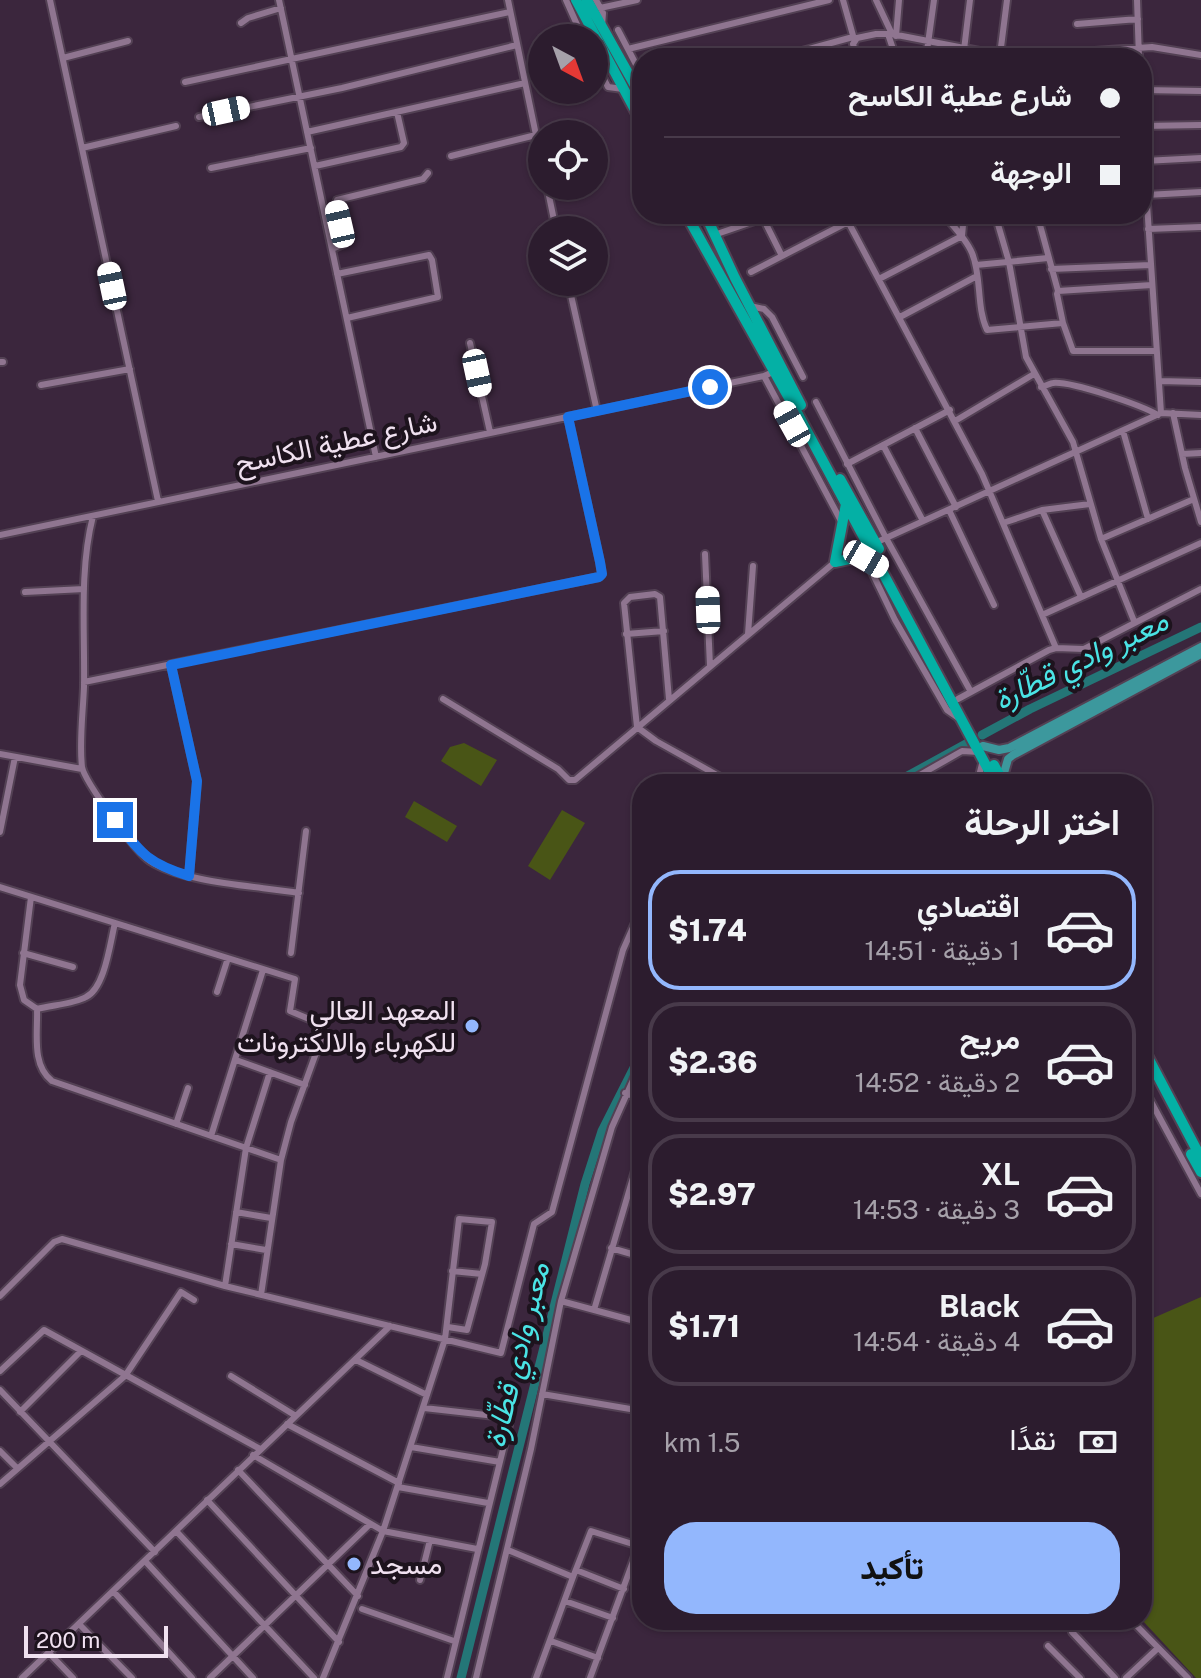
<!DOCTYPE html>
<html lang="ar">
<meta charset="utf-8">
<style>
:root{--surface:#2c1c2e;--page:#342536;--text:#f1f3f6;--muted:#a6a1aa;--line:#483a4a;--accent:#93b7fd}
body{margin:0;font-family:"Public Sans",Vazirmatn,sans-serif;background:var(--page);color:var(--text);direction:rtl;height:100vh;display:flex;flex-direction:column;font-size:30px;white-space:nowrap}
*{box-sizing:border-box;margin:0}
p{font-size:26px;color:var(--muted)}
.icon{flex:none;width:44px;height:44px;fill:none;stroke:currentColor;stroke-width:2;stroke-linecap:round;stroke-linejoin:round}
.map{position:relative;flex:1;overflow:hidden;direction:ltr}
.side{position:absolute;left:632px;top:774px;width:520px;height:856px;display:flex;flex-direction:column;background:var(--surface);border-radius:32px;box-shadow:0 2px 6px #0004,0 0 0 2px var(--line);direction:rtl}
.side>*{flex:none}
.top-card{position:absolute;left:632px;top:48px;width:520px;height:176px;border-radius:32px;box-shadow:0 2px 6px #0004,0 0 0 2px var(--line);direction:rtl;display:grid;align-content:center;height:176px;padding:0 32px;background:var(--surface)}
.needle{width:52px;rotate:139deg}
.tools{position:absolute;left:528px;top:24px;display:grid;gap:16px}
.tools a{display:grid;place-items:center;width:80px;height:80px;border-radius:50%;background:var(--surface);box-shadow:0 2px 6px #0004,0 0 0 2px var(--line);font-size:40px}
.scale{position:absolute;left:24px;bottom:20px;width:144px;box-sizing:border-box;padding-left:8px;border:4px solid #f0e1f0;border-top:0;font-size:22px;line-height:28px;white-space:nowrap;color:#f0e1f0;-webkit-text-stroke:6px #1d131d;paint-order:stroke}
.end{position:absolute;width:36px;height:36px;margin:-18px;border:10px solid #1a73e8;background:#fff;box-shadow:0 0 0 4px #fff}
.from{border-radius:50%}
.car{position:absolute;width:24px;height:48px;margin:-24px -12px;border-radius:10px;box-shadow:0 0 6px 2px #0007;background:linear-gradient(#fff 24%,#345 0 40%,#fff 0 76%,#345 0 86%,#fff 0)}
.top-card b{display:flex;align-items:center;gap:28px;height:76px;font-size:30px}
.top-card b+b{border-top:2px solid var(--line)}
.top-card i{width:20px;height:20px;background:var(--text)}
ul{padding:0;list-style:none}
li{display:flex;align-items:center;gap:24px;height:120px;margin:0 16px 12px;padding:0 16px;border:4px solid var(--line);border-radius:32px}
li div{flex:1}
li b{display:block;font-size:30px}
li em{font-style:normal;font-weight:800}
li.current{border-color:var(--accent)}
li>.icon{width:72px;height:72px;stroke-width:1.5}
h2{padding:0 32px;font-size:36px;line-height:96px}
.pay{display:flex;align-items:center;gap:20px;height:88px;padding:0 32px;font-size:30px}
.pay p{margin-inline-start:auto}
.cta{display:flex;gap:16px;margin-top:auto;padding:16px 32px}
.cta a{flex:1;height:92px;border-radius:32px;background:var(--accent);color:#111;font-size:32px;font-weight:800;line-height:92px;text-align:center}
.map>svg:first-child{display:block}
.green{fill:#495516}
.lines{fill:none;stroke-linecap:round;stroke-linejoin:round}
.river{stroke:#247677;stroke-width:9}
.minor-casing{stroke:#534154;stroke-width:10}
.major-casing{stroke:#534154;stroke-width:12}
.highway-casing{stroke:#534154;stroke-width:14}
.minor{stroke:#8f7590;stroke-width:6}
.major{stroke:#3c989d;stroke-width:8}
.highway{stroke:#04b0a5;stroke-width:10}
.route{stroke:#1a73e8;stroke-width:10}
.poi-dot{fill:#93b7fd;stroke:#1d131d;stroke-width:3}
.labels{text-anchor:middle;stroke-width:8;stroke-linejoin:round;paint-order:stroke}
.street-label{font-size:28px;fill:#f0e1f0;stroke:#1d131d}
.poi-label{font-size:28px;fill:#f0e1f0;stroke:#1d131d;text-anchor:end}
.water-label{font-size:30px;font-style:italic;fill:#4ae4e5;stroke:#1d131d}
</style>
<div class="map">
<svg width="1201" height="1678" viewBox="0 0 1201 1678">
<rect width="100%" height="100%" fill="#3b263d"/>
<path class="green" d="M 464,743 L 497,760 L 481,786 L 441,761 L 450,747 Z
M 414,801 L 457,826 L 447,842 L 405,817 Z
M 562,810 L 585,823 L 550,880 L 528,866 Z
M 1201,1297 L 1201,1678 L 1196,1678 L 1142,1620 L 1142,1323 Z"/>
<g class="lines">
<path class="river" d="M 982,735 L 1030,709 L 1201,627
M 893,784 L 966,744
M 461,1678 L 585,1184 L 602,1131 L 642,1052"/>
<g class="minor-casing">
<path id="minor" d="M 50,0 L 158,501
M 279,0 L 376,457
M 508,0 L 542,164
M 566,0 L 583,38
M 596,0 L 603,13 L 602,26
M 843,0 L 854,39
M 876,0 L 892,34 L 1000,55 L 1000,58
M 1137,0 L 1139,58
M 600,8 L 637,0
M 241,23 L 248,18 L 281,8
M 1077,24 L 1138,19
M 618,30 L 642,76
M 888,34 L 896,58
M 896,36 L 899,0
M 628,49 L 829,0
M 1000,55 L 1007,0
M 1037,55 L 1152,47 L 1201,55
M 780,57 L 853,37
M 63,58 L 128,41
M 857,58 L 853,44 L 857,38 L 876,34 L 892,34
M 926,58 L 934,0
M 963,58 L 970,0
M 594,60 L 608,87 L 623,89
M 185,82 L 510,12
M 1142,90 L 1201,91
M 199,117 L 342,88 L 517,45
M 1142,126 L 1201,125
M 307,132 L 525,83
M 82,148 L 176,126
M 451,156 L 536,135
M 1144,161 L 1201,158
M 315,166 L 401,147 L 404,143 L 397,112
M 211,168 L 311,148
M 547,186 L 556,230
M 1146,195 L 1201,192
M 844,214 L 982,474 L 1056,648
M 911,214 L 949,221 C 957,230 967,241 972,253 C 982,277 976,306 987,330 L 1063,323
M 995,214 L 1009,262 L 1026,357 L 1073,442 L 1101,539 L 1134,621
M 1037,214 L 1058,291
M 763,218 L 782,256
M 1148,229 L 1201,227
M 714,235 L 775,214
M 332,249 L 344,244 L 336,205 L 337,200 L 423,179 L 428,173
M 976,265 L 1048,258
M 1051,269 L 1151,265
M 751,272 L 848,222
M 337,274 L 429,255 L 432,260 L 438,297 L 347,318
M 879,279 L 962,236 L 964,214
M 568,282 L 597,411
M 1152,285 L 1058,291 L 1057,294 L 1063,323 L 1073,351 L 1156,351
M 750,306 L 764,309 L 772,317 L 803,377
M 900,317 L 977,276
M 470,343 L 490,432
M 0,362 L 3,362
M 764,376 L 841,521
M 1159,381 L 1201,382
M 41,385 L 130,369
M 1041,387 C 1043,387 1051,383 1053,383 C 1071,381 1141,405 1158,415
M 816,402 L 886,538 L 971,692
M 1161,413 L 1201,415
M 1173,413 L 1185,468 L 1201,522
M 955,421 L 1034,374
M 915,428 L 956,507
M 1123,431 L 1148,519
M 883,445 L 923,521
M 1182,454 L 1201,453
M 847,464 L 950,410
M 949,510 L 994,605
M 1042,510 L 1081,597
M 93,516 C 79,571 85,631 84,687 C 83,712 79,742 82,767 C 85,782 136,852 150,861 C 184,883 257,886 299,893
M 1003,523 L 1042,510 L 1090,504
M 0,535 L 764,376 L 775,371
M 1101,539 L 1194,499
M 875,543 L 1161,413 L 1142,129
M 705,554 L 710,666
M 867,562 L 895,620 L 947,710 L 957,717
M 25,592 L 84,589
M 1042,615 L 1201,543
M 626,634 L 664,631
M 748,634 L 753,566
M 171,665 L 197,781 L 189,876
M 84,682 L 599,577 L 602,574 L 600,562 L 568,417
M 443,699 L 558,769 L 569,780 L 575,780 L 835,562
M 669,699 L 660,597 L 655,594 L 630,597 L 624,603 L 637,727 L 656,741 L 733,784
M 958,699 L 1049,650 L 1056,648 L 1084,649 L 1201,589
M 0,754 L 82,769
M 983,760 L 980,772 L 984,784
M 904,784 L 962,751 L 979,752
M 0,832 L 15,757
M 0,887 L 295,979 L 290,1011 L 321,1024 L 324,1031 L 291,1122 L 281,1160 L 261,1295
M 31,897 L 20,985 L 24,1000 L 37,1009 C 52,1005 74,1004 86,997 C 105,988 110,943 115,923
M 23,953 L 73,967
M 291,953 L 306,831
M 217,992 L 228,958
M 37,1009 C 38,1032 31,1065 52,1081 L 281,1160
M 236,1060 L 305,1085
M 1142,1085 L 1201,1194
M 625,1093 L 642,1098
M 176,1124 L 188,1088
M 211,1136 L 263,970
M 236,1212 L 271,1218
M 231,1244 L 266,1250
M 611,1248 L 642,1257
M 1142,1261 L 1146,1267 L 1142,1280
M 452,1271 L 482,1274
M 225,1286 L 246,1148 L 270,1072
M 0,1296 L 54,1242 L 62,1239 L 225,1286 L 501,1353 L 534,1224 L 552,1212 L 623,950 L 642,907
M 561,1301 L 642,1323
M 594,1310 L 642,1147
M 635,1321 L 642,1297
M 356,1360 L 427,1395
M 0,1371 L 44,1330 L 260,1449
M 231,1376 L 296,1416
M 0,1390 L 155,1552
M 542,1394 L 642,1411
M 424,1408 L 504,1417 L 509,1425 L 447,1678
M 20,1412 L 81,1351
M 287,1424 L 399,1483
M 411,1447 L 500,1462
M 0,1451 L 17,1468
M 253,1455 L 383,1531 L 477,1549
M 238,1470 L 358,1596
M 0,1484 L 125,1376 L 181,1292 L 194,1300
M 398,1487 L 488,1503
M 207,1500 L 339,1642
M 176,1531 L 314,1678
M 508,1550 L 573,1577 L 536,1678
M 145,1561 L 253,1678
M 576,1570 L 624,1589
M 573,1577 L 591,1531 L 639,1546
M 420,1580 L 430,1540
M 113,1591 L 192,1678
M 565,1601 L 613,1618
M 362,1609 L 454,1641
M 1131,1620 L 1188,1678
M 79,1624 L 132,1678
M 1072,1632 L 1115,1678
M 551,1641 L 598,1658
M 1048,1646 L 1080,1678
M 49,1653 L 73,1678
M 22,1678 L 390,1326
M 210,1678 L 370,1524
M 323,1678 L 383,1531 L 445,1339 L 459,1219 L 492,1222 L 485,1264 L 467,1330 L 448,1327
M 476,1678 L 531,1449 L 561,1301 L 612,1127 L 642,1060
M 590,1678 L 642,1537
M 1126,1678 L 1158,1648"/>
</g>
<g class="major-casing">
<path id="major" d="M 983,746 L 999,750 L 1009,748 L 1201,647
M 1002,780 L 1008,759 L 1013,755 L 1201,654"/>
</g>
<g class="highway-casing">
<path id="highway" d="M 576,0 L 642,123
M 587,0 L 642,98
M 686,214 L 794,407 L 996,784
M 705,214 L 735,278 L 801,405
M 840,479 L 879,549
M 846,504 L 835,562 L 859,557 L 879,567
M 994,765 L 1004,784
M 1142,1046 L 1201,1158
M 1191,1154 L 1201,1172"/>
</g>
<use href="#minor" class="minor"/>
<use href="#major" class="major"/>
<use href="#highway" class="highway"/>
</g>
<g class="lines">
<path class="route" d="M 115,820 C 141,853 147,863 189,876 L 197,781 L 171,665 L 599,577 L 602,574 L 600,562 L 568,417 L 710,387"/>
</g>
<g class="poi-dot">
<circle cx="472" cy="1026" r="8"/>
<circle cx="354" cy="1564" r="8"/>
</g>
<g class="labels">
<g class="street-label">
<text transform="translate(336 442) rotate(-12)" y="10">شارع عطية الكاسح</text>
</g>
<g class="poi-label">
<text x="456" y="1020">المعهد العالي<tspan x="456" dy="32">للكهرباء والالكترونات</tspan></text>
<text x="370" y="1574" text-anchor="start">مسجد</text>
</g>
<g class="water-label">
<text transform="translate(1081 660) rotate(-26)" y="10">معبر وادي قطّارة</text>
<text transform="translate(517 1355) rotate(-76)" y="10">معبر وادي قطّارة</text>
</g>
</g>
</svg>
<div class="tools">
<a><svg class="needle" viewBox="-14 -14 28 28"><path d="M0-13l5 13h-10z" fill="#e53935"/><path d="M0 13l5-13h-10z" fill="#a6a1aa"/></svg></a>
<a><svg class="icon" aria-label="locate" viewBox="0 0 24 24"><circle cx="12" cy="12" r="6"/><path d="M12 2v4M12 18v4M2 12h4M18 12h4"/></svg></a>
<a><svg class="icon" aria-label="layers" viewBox="0 0 24 24"><path d="M12 4l9 5-9 5-9-5zM3 14l9 5 9-5"/></svg></a>
</div>
<div class="scale">200 m</div>
<i class="end from" style="left:710px;top:387px"></i>
<i class="end" style="left:115px;top:820px"></i>
<i class="car" style="left:226px;top:111px;rotate:78deg"></i>
<i class="car" style="left:340px;top:224px;rotate:347deg"></i>
<i class="car" style="left:112px;top:286px;rotate:348deg"></i>
<i class="car" style="left:477px;top:373px;rotate:168deg"></i>
<i class="car" style="left:792px;top:424px;rotate:331deg"></i>
<i class="car" style="left:866px;top:559px;rotate:120deg"></i>
<i class="car" style="left:708px;top:610px;rotate:358deg"></i>
<div class="top-card">
<b><i class="from"></i>شارع عطية الكاسح</b>
<b><i></i>الوجهة</b>
</div>
<section class="side">
<h2>اختر الرحلة</h2>
<ul>
<li class="current"><svg class="icon" aria-label="car" viewBox="0 0 24 24"><path d="M5 17H2v-5l4-1 3-4h7l3 4 3 1v5h-3M9 17h6M6 11h13"/><circle cx="7" cy="17" r="2"/><circle cx="17" cy="17" r="2"/></svg><div><b>اقتصادي</b><p>1 دقيقة · 14:51</p></div><em>$1.74</em></li>
<li><svg class="icon" aria-label="car" viewBox="0 0 24 24"><path d="M5 17H2v-5l4-1 3-4h7l3 4 3 1v5h-3M9 17h6M6 11h13"/><circle cx="7" cy="17" r="2"/><circle cx="17" cy="17" r="2"/></svg><div><b>مريح</b><p>2 دقيقة · 14:52</p></div><em>$2.36</em></li>
<li><svg class="icon" aria-label="car" viewBox="0 0 24 24"><path d="M5 17H2v-5l4-1 3-4h7l3 4 3 1v5h-3M9 17h6M6 11h13"/><circle cx="7" cy="17" r="2"/><circle cx="17" cy="17" r="2"/></svg><div><b>XL</b><p>3 دقيقة · 14:53</p></div><em>$2.97</em></li>
<li><svg class="icon" aria-label="car" viewBox="0 0 24 24"><path d="M5 17H2v-5l4-1 3-4h7l3 4 3 1v5h-3M9 17h6M6 11h13"/><circle cx="7" cy="17" r="2"/><circle cx="17" cy="17" r="2"/></svg><div><b>Black</b><p>4 دقيقة · 14:54</p></div><em>$1.71</em></li>
</ul>
<div class="pay"><svg class="icon" aria-label="cash" viewBox="0 0 24 24"><path d="M3 7h18v10H3z"/><circle cx="12" cy="12" r="2"/></svg>نقدًا<p>1.5 km</p></div>
<div class="cta"><a>تأكيد</a></div>
</section>
</div>
